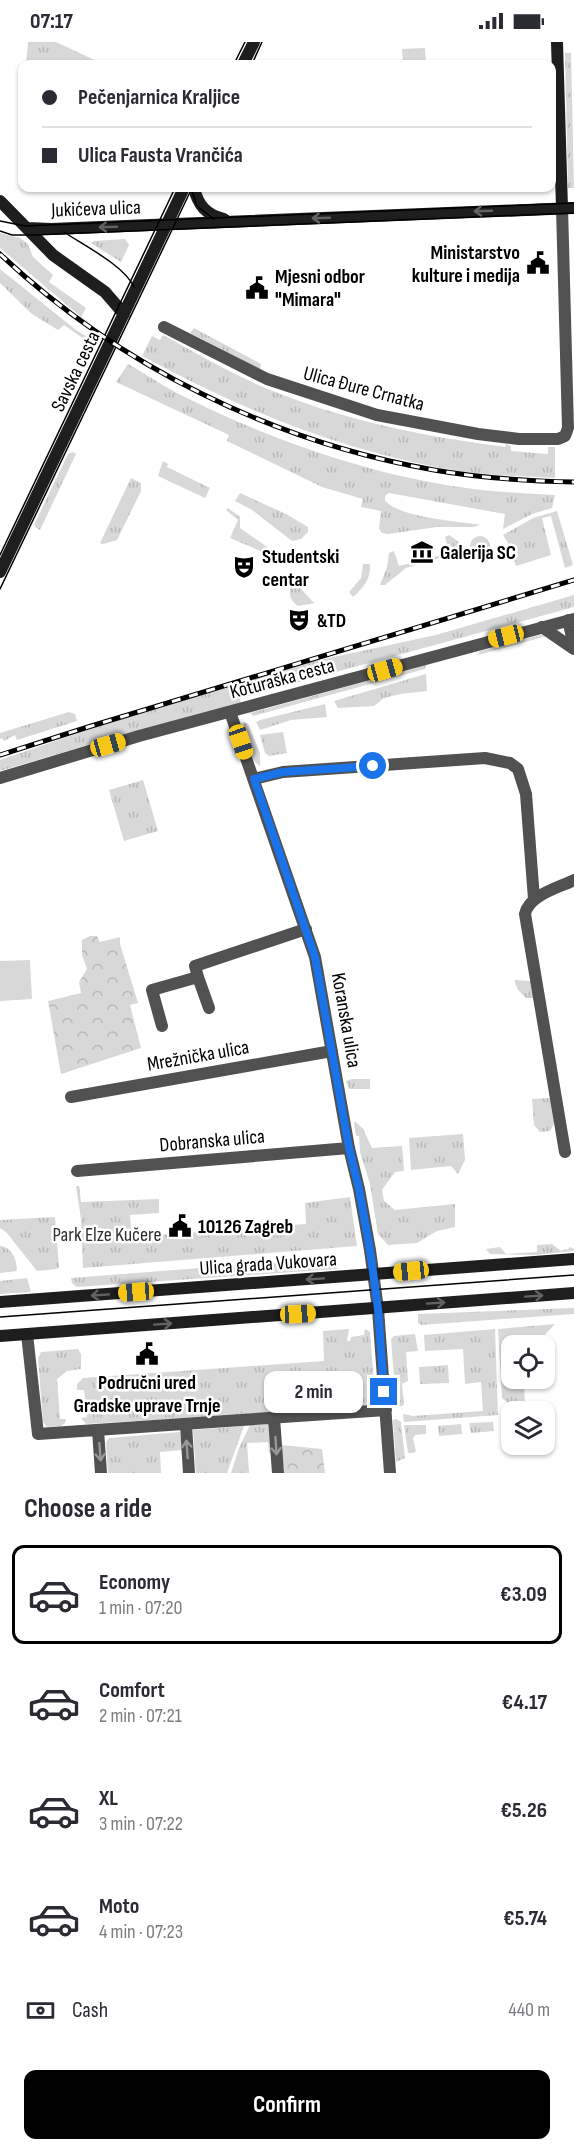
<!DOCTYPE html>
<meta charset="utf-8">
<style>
:root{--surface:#fff;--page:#f7f7f7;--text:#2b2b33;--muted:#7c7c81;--line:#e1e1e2;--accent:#000}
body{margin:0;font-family:"Sofia Sans Condensed",sans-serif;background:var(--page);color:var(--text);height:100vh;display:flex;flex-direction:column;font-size:22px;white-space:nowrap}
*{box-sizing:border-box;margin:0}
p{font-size:20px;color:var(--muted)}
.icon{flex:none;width:33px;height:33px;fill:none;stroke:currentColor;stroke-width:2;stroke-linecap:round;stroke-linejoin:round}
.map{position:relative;height:1431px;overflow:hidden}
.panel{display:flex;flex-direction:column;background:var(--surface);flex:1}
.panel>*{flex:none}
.top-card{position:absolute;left:18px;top:18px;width:538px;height:132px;border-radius:12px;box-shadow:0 2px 4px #0004;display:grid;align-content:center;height:132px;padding:0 24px;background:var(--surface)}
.controls{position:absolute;left:501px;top:1293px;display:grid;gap:12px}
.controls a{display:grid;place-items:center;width:54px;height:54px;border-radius:12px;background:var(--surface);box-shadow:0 2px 4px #0004;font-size:30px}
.end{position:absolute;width:27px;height:27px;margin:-14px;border:8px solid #1a73e8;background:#fff;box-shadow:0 0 0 3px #fff}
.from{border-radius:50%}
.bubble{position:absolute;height:42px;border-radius:12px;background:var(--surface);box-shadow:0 2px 4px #0004;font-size:20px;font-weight:700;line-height:42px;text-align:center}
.car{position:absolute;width:18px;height:36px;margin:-18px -9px;border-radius:8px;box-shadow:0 0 4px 2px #0007;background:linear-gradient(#f5c518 24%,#345 0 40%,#f5c518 0 76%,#345 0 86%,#f5c518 0)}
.top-card b{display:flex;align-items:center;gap:21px;height:57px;font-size:22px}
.top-card b+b{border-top:2px solid var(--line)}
.top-card i{width:15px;height:15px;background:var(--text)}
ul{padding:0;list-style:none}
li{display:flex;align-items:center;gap:18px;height:99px;margin:0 12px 9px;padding:0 12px;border:3px solid transparent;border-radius:12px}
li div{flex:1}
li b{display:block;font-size:22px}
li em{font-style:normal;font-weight:700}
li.active{border-color:var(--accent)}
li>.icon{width:54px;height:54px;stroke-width:1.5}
h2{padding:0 24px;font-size:27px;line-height:72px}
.pay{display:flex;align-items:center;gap:15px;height:66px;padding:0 24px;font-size:22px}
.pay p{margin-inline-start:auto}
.primary-button{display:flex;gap:12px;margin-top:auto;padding:12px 24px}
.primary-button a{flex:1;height:69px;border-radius:12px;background:var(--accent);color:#fff;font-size:24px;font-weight:700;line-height:69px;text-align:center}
.status{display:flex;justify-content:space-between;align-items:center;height:42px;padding:0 30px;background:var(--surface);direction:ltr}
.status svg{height:16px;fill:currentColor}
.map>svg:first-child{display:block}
.grass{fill:url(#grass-tufts)}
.forest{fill:url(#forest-crowns)}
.garden{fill:#d8d8d8}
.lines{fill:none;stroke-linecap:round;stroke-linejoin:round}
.street{stroke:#515151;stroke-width:12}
.secondary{stroke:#1e1e1e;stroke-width:12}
.tram{stroke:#000;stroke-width:1.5}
.rail-casing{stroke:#000;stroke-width:5}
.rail{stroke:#fff;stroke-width:3;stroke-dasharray:9;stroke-linecap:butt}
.oneway{stroke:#626262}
.oneway2{stroke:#979797}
.route{stroke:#1a73e8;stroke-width:8}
.labels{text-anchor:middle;stroke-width:5;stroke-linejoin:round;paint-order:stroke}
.street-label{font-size:20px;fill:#000;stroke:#fff}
.poi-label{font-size:20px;font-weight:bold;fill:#000;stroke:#fff;text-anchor:start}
.park-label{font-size:20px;fill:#2f2f2f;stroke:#fff}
</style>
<div class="status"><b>07:17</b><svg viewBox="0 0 49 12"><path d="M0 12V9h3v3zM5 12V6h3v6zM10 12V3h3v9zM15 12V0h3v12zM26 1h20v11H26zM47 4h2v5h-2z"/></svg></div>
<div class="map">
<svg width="574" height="1431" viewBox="0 0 574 1431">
<defs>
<pattern id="grass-tufts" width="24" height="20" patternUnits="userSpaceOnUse" patternTransform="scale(1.5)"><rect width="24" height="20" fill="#d8d8d8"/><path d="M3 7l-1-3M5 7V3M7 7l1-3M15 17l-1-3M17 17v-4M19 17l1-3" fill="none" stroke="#b8b8b8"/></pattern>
<pattern id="forest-crowns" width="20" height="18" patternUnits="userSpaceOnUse" patternTransform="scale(1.5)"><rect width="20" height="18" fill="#d8d8d8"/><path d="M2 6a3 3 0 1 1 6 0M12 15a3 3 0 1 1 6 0" fill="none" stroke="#b8b8b8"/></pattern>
</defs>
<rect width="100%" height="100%" fill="#fff"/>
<path class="grass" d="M 28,0 L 56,0 L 103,22 L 26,22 Z
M 565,11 L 571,11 L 574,146 L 568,146 Z
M 0,191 L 20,196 L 28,202 L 33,215 L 53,233 L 49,240 L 86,266 L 81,275 L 0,206 Z
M 125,197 L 129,203 L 121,220 L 91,201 L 94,199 Z
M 0,227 L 76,288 L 86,294 L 84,297 L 64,283 L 58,288 L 32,272 L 0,241 Z
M 194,286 L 261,322 L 260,327 L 190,291 Z
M 163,293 C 200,313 238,336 278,351 C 351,380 428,395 506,405 L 506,402 L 511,404 L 511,409 L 548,412 L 548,405 L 555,405 L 555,436 C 523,434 490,434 459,429 C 346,411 242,368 142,314 L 152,294 L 160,298 Z
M 128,322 C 149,334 169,348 191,358 C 272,398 370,432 459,445 C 491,450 523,451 555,453 L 552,466 L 532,472 L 503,487 L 505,472 L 389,451 L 385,454 L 385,459 C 402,476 456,479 481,483 L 472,485 L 437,485 L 388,492 L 382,491 L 379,487 L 381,469 L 361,465 L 363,457 L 322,445 L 227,399 L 229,393 L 116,340 Z
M 73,410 L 76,412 L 40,488 L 35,485 L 35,481 L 68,412 Z
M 163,419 L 168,422 L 167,425 L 210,446 L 205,456 L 158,434 Z
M 131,436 L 141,441 L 141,449 L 117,498 L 104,502 L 100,501 Z
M 240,451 L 286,472 L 308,485 L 308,490 L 301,497 L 292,499 L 252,468 L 235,459 Z
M 228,466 L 240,475 L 240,486 L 283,516 L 284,519 L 230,496 L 238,478 L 226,468 Z
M 557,469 L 573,523 L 565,526 L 551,474 L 542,476 L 551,513 L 516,524 L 510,504 L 503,493 L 533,476 Z
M 449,493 L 459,500 L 459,506 L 456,511 L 406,526 L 385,543 L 380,543 L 387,525 L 389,511 L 394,509 L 399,524 L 449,511 L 445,495 Z
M470 504a10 10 0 1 1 20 0a10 10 0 1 1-20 0Z
M 363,522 L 370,522 C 371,536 364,546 353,555 L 349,550 L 361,536 Z
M 296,535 L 298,535 L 302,548 L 314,561 L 298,564 C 286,555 289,547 296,535 Z
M 574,553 L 574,565 L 240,656 L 241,662 L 104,698 L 0,729 L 0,718 L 122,676 L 315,619 L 436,593 Z
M 540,593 L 547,594 L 478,613 L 480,609 Z
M 426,623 L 425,627 L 253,674 L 250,671 Z
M 426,632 L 427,649 L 400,652 L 384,656 L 374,664 L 338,666 L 334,659 Z
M 325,662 L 327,675 L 291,678 L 260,688 L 256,680 L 260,678 Z
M 69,670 L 75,672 L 77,679 L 17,698 L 15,693 L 4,699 L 3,696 L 0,697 L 0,691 Z
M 244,680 L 248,682 L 260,711 L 260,724 C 249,717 238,694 244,680 Z
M 283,690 L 287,711 L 269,714 L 265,711 L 260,693 Z
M 143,738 L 158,789 L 124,799 L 109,748 Z
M 515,938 L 530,939 L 533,944 L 555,1080 L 550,1089 L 540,1090 L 534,1083 L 532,1057 L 550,1056 L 534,956 L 526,956 C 521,951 515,946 515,938 Z
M 352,1037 L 370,1037 L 370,1047 L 349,1047 L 346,1039 Z
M 355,1079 L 363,1087 L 372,1106 L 402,1104 L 404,1129 L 395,1130 L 382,1148 L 384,1159 L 395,1168 L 455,1162 L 455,1185 L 437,1189 L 417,1201 L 388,1203 L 378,1192 L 370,1142 L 360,1110 L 359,1094 L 356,1094 L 354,1082 Z
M 463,1092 L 465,1118 L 458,1132 L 451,1124 L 411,1128 L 409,1096 Z
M 76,1144 L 79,1144 L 81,1160 L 159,1157 L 159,1171 L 130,1173 L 132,1195 L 306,1182 L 305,1161 L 350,1155 L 357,1204 L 83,1226 L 81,1177 Z
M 55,1175 L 59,1225 L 57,1227 L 37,1229 L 7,1191 L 0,1186 L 0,1178 Z
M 552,1202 L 561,1209 L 565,1207 L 567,1208 L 570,1205 L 574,1207 L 574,1209 L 535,1213 L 490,1212 L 486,1207 L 500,1205 L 506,1212 L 537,1210 L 537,1203 Z
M 0,1204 C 12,1205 17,1218 17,1229 L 0,1231 Z
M 329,1216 L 336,1219 L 337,1227 L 77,1245 L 72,1241 L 71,1236 Z
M 27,1236 L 31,1250 L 0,1252 L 0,1239 Z
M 574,1266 L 574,1272 L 421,1283 L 418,1281 L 418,1272 Z
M 555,1282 L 541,1297 L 544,1301 L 542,1303 L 512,1304 L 512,1336 L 517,1337 L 524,1344 L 525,1361 L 531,1361 L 532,1369 L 516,1369 L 502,1356 L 498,1287 Z
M 349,1287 L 347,1299 L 350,1299 L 351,1295 L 364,1293 L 365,1287 L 370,1290 L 376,1365 L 86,1382 L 81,1376 L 87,1375 L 84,1348 L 77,1348 L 77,1342 L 83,1336 L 324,1319 L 323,1289 Z
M 495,1287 L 498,1373 L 404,1380 L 403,1372 L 413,1374 L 483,1369 L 481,1340 L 465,1342 L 463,1307 L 425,1309 L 424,1293 Z
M 415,1292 L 418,1309 L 406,1310 L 408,1339 L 402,1342 L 404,1363 L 399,1365 L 396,1362 L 391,1297 L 394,1294 Z
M 78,1307 L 81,1312 L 81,1327 L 67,1329 L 57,1337 L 60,1377 L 66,1377 L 65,1381 L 61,1384 L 47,1385 L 43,1380 L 38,1316 L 41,1310 Z
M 448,1323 L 449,1341 L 420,1342 L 419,1325 Z
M 396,1377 L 401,1380 L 405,1416 L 396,1420 L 393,1378 Z
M 493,1380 L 494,1389 L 471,1391 L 469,1381 Z
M 270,1382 L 272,1411 L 269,1411 L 268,1400 L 247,1401 L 249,1431 L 231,1431 L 239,1406 L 250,1383 Z
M 461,1382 L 462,1392 L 439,1394 L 438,1384 Z
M 404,1383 L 426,1383 L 426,1392 L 415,1393 L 413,1397 L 416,1409 L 414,1411 L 408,1411 Z
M 244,1384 L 227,1431 L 196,1431 L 193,1388 Z
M 180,1390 L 182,1408 L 160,1410 L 161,1431 L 108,1431 L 106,1400 L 109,1396 Z"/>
<path class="forest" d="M 90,894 L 97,894 L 100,900 L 120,895 L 120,902 L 138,961 L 130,963 L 141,1006 L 61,1032 L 48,959 L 81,951 L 79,940 L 87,927 L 82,913 L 82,898 Z
M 281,1403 L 322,1407 L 325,1431 L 284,1431 Z"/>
<path class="garden" d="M 425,6 L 426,22 L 403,22 L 402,7 Z
M 30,918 L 32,957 L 0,959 L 0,919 Z"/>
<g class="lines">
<path class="street" d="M 164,285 L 267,337 L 377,373 L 478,392 L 519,397 L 558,397 L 565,394 L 568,386 L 562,166
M 568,578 L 574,604
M 542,585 L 574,607
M 230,670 L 315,915 L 349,1106 L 359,1147 L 370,1208 L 378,1267 L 390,1431
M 0,736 L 139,694 L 574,577
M 254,737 L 283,730 L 485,716 L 510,721 L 518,727 L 526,752 L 534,857
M 198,935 L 209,966
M 162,984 L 152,948 L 198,935 L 195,924 L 306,887
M 71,1055 L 332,1009
M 565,1110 L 525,872 C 529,853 558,846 574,838
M 77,1129 L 349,1106
M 27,1292 L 38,1392 L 386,1368
M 274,1376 L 278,1431
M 186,1383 L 189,1431
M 98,1388 L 101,1431"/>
<path class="secondary" d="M 557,0 L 562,166
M 243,22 L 254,0
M 194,146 C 198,163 206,173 224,177
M 0,159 L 53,213 L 105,250 L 124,272
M 28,186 L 51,187 L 574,166
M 0,530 L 184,146
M 0,1260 L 574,1217
M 0,1294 L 574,1251"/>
<path class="tram" d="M 234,22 L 245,0
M 252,22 L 262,0
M 191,146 L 197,164 L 214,177
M 0,179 L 25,184 L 574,161
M 0,189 L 12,193 L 34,193 L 574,171
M 64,190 C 83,203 125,224 134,245
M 0,513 L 175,146
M 0,547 L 192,146
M 0,1275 L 574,1233"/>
<g class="rail-casing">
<path id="rail" d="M 0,212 C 119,324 273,400 434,428 C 480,436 527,439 574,440
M 0,713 L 88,685 L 574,538"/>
</g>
<use href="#rail" class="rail"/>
</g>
<defs><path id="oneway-shaft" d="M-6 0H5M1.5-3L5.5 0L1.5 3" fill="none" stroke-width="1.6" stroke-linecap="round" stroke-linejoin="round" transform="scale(1.5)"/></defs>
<g class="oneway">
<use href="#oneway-shaft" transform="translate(483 169) rotate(178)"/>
<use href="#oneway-shaft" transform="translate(321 176) rotate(178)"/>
<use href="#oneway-shaft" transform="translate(108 185) rotate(178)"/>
<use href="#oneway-shaft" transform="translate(315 1237) rotate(176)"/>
<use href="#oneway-shaft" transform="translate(100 1253) rotate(176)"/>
<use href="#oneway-shaft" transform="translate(534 1254) rotate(-4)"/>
<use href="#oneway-shaft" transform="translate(436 1261) rotate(-4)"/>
<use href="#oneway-shaft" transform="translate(163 1282) rotate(-4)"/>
</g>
<g class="oneway2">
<use href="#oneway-shaft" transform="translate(276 1404) rotate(86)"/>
<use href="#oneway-shaft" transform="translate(187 1407) rotate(-94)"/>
<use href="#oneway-shaft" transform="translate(100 1410) rotate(86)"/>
</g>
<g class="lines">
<path class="route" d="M 373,724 L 283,730 L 254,737 L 315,915 L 349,1106 L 359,1147 L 370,1208 L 378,1267 L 384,1350"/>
</g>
<defs>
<g id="civic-bare" transform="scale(1.8)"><path d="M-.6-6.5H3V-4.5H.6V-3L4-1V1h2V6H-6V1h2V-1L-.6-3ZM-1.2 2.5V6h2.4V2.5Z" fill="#000" stroke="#fff" stroke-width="2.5" paint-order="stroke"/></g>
<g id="museum-bare" transform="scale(1.8)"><path d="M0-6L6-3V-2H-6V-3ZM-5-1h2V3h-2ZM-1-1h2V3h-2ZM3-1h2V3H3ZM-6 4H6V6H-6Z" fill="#000" stroke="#fff" stroke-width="2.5" paint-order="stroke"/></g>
<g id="theatre-bare" transform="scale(1.8)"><path d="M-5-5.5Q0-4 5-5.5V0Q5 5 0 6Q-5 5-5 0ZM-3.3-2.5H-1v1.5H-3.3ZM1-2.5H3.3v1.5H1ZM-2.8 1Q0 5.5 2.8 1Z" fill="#000" stroke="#fff" stroke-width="2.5" paint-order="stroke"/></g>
</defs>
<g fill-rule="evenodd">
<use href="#civic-bare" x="538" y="221"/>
<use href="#civic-bare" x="257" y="246"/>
<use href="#museum-bare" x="422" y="510"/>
<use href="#theatre-bare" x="244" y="525"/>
<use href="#theatre-bare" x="299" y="578"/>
<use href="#civic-bare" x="180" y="1184"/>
<use href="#civic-bare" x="147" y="1312"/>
</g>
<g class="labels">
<g class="street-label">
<text transform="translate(96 166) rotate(-2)" y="7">Jukićeva ulica</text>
<text transform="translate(75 329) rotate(-64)" y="7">Savska cesta</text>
<text transform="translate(364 346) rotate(15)" y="7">Ulica Đure Crnatka</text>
<text transform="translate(282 636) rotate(-15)" y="7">Koturaška cesta</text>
<text transform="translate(347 978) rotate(80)" y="7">Koranska ulica</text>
<text transform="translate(198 1013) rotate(-10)" y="7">Mrežnička ulica</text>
<text transform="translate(212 1098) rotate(-5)" y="7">Dobranska ulica</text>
<text transform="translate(268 1221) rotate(-4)" y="7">Ulica grada Vukovara</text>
</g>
<g class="poi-label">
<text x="520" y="217" text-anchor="end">Ministarstvo<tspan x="520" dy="23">kulture i medija</tspan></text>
<text x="275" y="241">Mjesni odbor<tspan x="275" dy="23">"Mimara"</tspan></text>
<text x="440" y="517">Galerija SC</text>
<text x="262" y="521">Studentski<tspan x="262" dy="23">centar</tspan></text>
<text x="317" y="585">&amp;TD</text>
<text x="198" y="1191">10126 Zagreb</text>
<text x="147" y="1347" text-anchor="middle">Područni ured<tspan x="147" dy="23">Gradske uprave Trnje</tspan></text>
</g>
<g class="park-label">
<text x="107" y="1199">Park Elze Kučere</text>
</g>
</g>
</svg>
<div class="controls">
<a><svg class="icon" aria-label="locate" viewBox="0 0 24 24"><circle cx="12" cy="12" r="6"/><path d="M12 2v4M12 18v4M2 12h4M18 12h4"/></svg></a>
<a><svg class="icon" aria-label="layers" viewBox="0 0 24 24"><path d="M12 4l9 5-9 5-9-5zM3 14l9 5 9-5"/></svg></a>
</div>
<i class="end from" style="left:373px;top:724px"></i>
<i class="end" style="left:384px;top:1350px"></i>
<div class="bubble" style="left:264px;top:1329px;width:99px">2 min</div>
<i class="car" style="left:506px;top:594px;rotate:256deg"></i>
<i class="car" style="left:385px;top:628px;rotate:74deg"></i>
<i class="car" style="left:241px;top:700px;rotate:161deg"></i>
<i class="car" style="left:108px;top:703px;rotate:74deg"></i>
<i class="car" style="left:411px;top:1229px;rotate:264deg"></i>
<i class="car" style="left:136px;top:1250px;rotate:266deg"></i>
<i class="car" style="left:298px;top:1272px;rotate:87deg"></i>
<div class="top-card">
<b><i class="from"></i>Pečenjarnica Kraljice</b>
<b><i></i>Ulica Fausta Vrančića</b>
</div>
</div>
<section class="panel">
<h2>Choose a ride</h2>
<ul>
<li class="active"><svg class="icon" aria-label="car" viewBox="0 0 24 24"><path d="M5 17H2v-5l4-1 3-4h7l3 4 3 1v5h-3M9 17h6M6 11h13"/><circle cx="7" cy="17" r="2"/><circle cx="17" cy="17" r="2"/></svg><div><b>Economy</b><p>1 min · 07:20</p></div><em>€3.09</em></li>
<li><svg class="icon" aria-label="car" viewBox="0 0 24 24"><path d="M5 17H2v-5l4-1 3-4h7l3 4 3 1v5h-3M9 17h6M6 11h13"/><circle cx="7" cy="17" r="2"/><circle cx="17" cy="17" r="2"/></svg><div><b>Comfort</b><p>2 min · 07:21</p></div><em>€4.17</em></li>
<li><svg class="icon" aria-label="car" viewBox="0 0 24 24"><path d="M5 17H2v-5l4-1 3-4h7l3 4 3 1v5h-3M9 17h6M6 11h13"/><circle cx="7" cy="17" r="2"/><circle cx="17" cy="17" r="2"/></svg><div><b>XL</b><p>3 min · 07:22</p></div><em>€5.26</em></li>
<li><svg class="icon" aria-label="car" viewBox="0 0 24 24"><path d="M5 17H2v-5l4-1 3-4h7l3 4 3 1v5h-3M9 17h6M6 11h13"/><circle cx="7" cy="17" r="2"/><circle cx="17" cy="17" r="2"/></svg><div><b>Moto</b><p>4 min · 07:23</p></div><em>€5.74</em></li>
</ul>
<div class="pay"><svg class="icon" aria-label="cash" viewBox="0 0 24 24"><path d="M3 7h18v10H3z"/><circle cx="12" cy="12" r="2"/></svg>Cash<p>440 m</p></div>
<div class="primary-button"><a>Confirm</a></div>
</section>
